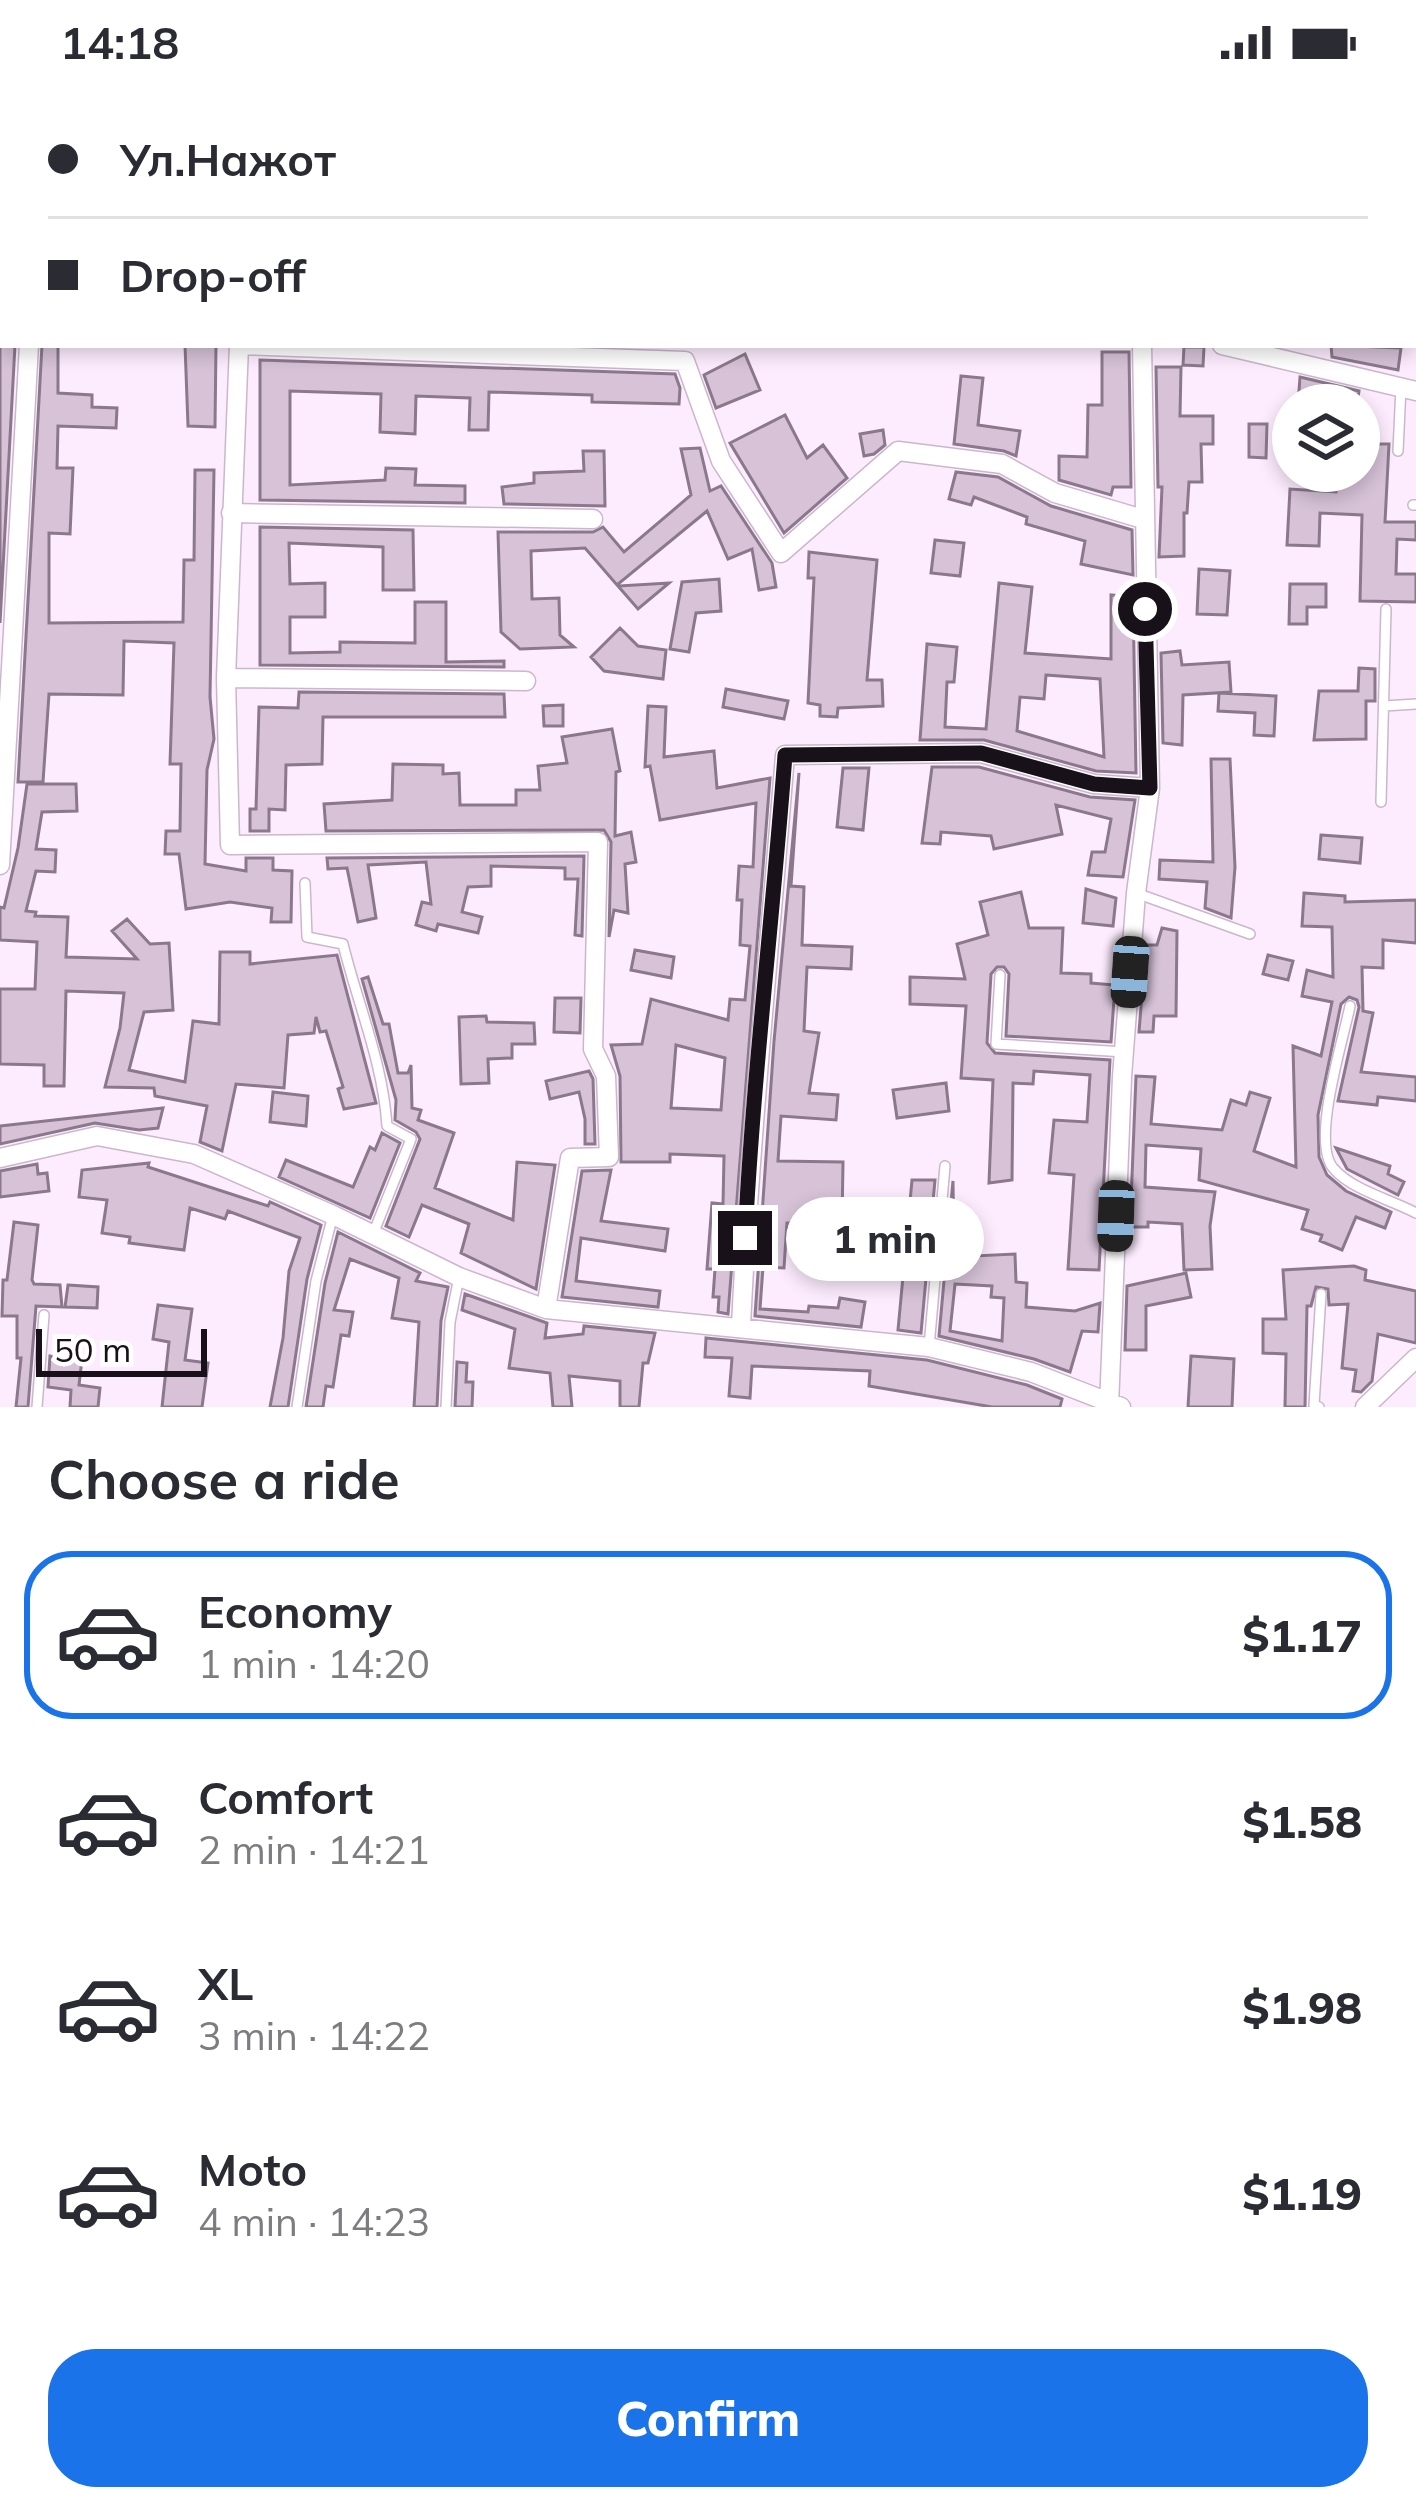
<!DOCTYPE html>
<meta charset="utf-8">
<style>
:root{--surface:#fff;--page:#f7f7f7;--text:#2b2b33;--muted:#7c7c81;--line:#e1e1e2;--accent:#1a73e8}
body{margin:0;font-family:Mulish,sans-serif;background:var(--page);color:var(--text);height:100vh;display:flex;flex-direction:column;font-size:45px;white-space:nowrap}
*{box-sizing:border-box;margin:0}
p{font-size:39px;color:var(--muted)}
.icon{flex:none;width:66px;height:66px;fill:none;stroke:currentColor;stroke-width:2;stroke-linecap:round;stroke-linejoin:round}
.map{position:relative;height:1323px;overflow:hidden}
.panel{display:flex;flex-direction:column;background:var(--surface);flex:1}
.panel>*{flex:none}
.top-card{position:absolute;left:0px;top:0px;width:1416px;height:264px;box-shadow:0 6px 18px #0003;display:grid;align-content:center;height:264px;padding:0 48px;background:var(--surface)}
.fabs{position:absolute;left:1272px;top:300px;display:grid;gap:24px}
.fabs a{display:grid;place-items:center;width:108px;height:108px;border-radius:50%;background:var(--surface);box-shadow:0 6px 18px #0003;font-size:60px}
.scale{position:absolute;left:36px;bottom:30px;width:171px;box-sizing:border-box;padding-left:12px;border:6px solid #181119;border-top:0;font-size:33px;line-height:42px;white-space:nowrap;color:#181119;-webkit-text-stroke:9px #fff;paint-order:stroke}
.end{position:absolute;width:54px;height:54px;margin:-27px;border:15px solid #181119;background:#fff;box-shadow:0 0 0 6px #fff}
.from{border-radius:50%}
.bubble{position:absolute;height:84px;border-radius:42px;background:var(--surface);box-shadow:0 6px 18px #0003;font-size:39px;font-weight:800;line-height:84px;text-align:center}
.car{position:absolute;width:36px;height:72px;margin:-36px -18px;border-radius:15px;box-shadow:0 0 9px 3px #0007;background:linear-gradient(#222 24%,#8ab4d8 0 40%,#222 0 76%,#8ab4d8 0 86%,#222 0)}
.top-card b{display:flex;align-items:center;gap:42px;height:114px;font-size:45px}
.top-card b+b{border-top:3px solid var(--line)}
.top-card i{width:30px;height:30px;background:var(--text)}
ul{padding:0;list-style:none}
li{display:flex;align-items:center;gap:36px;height:168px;margin:0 24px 18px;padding:0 24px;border:6px solid transparent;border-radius:48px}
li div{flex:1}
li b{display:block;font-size:45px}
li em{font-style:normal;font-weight:800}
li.active{border-color:var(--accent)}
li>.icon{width:108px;height:108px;stroke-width:1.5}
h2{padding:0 48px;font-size:54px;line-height:144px}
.action{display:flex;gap:24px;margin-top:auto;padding:24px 48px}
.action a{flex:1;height:138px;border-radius:48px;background:var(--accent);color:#fff;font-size:48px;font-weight:800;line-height:138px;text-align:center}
.status{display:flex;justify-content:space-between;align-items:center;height:84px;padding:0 60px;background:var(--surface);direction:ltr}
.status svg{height:33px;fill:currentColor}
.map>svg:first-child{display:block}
.building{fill:#d7c2d8;stroke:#8b788c;stroke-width:3;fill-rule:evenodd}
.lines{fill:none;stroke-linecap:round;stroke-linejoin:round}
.lane-casing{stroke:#cbb7cc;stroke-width:12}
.street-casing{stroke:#cbb7cc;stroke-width:21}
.lane{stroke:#fff;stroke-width:9}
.street{stroke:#fff;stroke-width:18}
.route{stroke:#181119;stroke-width:15}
</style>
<div class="status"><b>14:18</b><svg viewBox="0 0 49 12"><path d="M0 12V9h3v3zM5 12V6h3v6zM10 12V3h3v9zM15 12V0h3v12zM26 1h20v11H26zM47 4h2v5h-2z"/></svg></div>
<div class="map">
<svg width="1416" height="1323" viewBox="0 0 1416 1323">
<rect width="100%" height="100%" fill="#fdecfe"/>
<path class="building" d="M 0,261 L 15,261 L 0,539 Z
M 42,261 L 58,261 L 58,309 L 92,311 L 92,323 L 117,324 L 116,344 L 58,342 L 57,384 L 73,384 L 70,450 L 49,449 L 49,539 L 183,538 L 184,476 L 194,476 L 195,386 L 214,386 L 210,613 L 214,655 L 207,686 L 205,780 L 246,787 L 246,774 L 273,774 L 273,786 L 292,787 L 291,838 L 271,838 L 272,824 L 230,818 L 186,825 L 179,770 L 165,770 L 166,747 L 180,747 L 181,680 L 170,680 L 174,559 L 124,557 L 123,611 L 49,610 L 43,698 L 18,698 Z
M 185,261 L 216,261 L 215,343 L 188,342 Z
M 1331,261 L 1401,264 L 1398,286 L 1332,273 Z
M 1184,263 L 1204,263 L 1203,282 L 1183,281 Z
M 1102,268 L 1129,268 L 1131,403 L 1113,403 L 1111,411 L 1059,396 L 1059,372 L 1087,373 L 1088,321 L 1102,321 Z
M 745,270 L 760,306 L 716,324 L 704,291 Z
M 260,276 L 675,290 L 680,304 L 679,320 L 592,318 L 592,311 L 489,308 L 488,346 L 469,346 L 470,314 L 416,312 L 415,350 L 380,348 L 381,310 L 290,307 L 290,401 L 385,396 L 386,384 L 416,385 L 415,401 L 465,402 L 465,419 L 260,416 Z
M 1156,283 L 1181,283 L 1180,332 L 1213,332 L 1213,360 L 1201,360 L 1202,398 L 1189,398 L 1187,429 L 1184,429 L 1184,472 L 1159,473 L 1162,403 L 1158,403 Z
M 961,292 L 983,294 L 978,341 L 1020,347 L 1016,372 L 1004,367 L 954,360 Z
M 1300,293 L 1359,307 L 1357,321 L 1298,321 Z
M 785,331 L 807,374 L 823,361 L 847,394 L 784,449 L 730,359 Z
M 1249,340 L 1267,340 L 1266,374 L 1249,373 Z
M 883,346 L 885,361 L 874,370 L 864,372 L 860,350 Z
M 1364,360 L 1389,360 L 1385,438 L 1416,438 L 1416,456 L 1397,455 L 1396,490 L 1416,490 L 1416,518 L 1360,517 L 1362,431 L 1320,429 L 1319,462 L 1287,461 L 1290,405 L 1336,408 L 1337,387 L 1359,387 L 1359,370 L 1364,370 Z
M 700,364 L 710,407 L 721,402 L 772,479 L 776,503 L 759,506 L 752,465 L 728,475 L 707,427 L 617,501 L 585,464 L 531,467 L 532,515 L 559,514 L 560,551 L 574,563 L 520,565 L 501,548 L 498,448 L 593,448 L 603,443 L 624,468 L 691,411 L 681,365 Z
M 583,367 L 604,367 L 605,422 L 504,420 L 502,403 L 534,399 L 534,389 L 584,387 Z
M 956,388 L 998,393 L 1051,422 L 1132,446 L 1133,491 L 1081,480 L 1085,457 L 1026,440 L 1027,433 L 974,413 L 971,421 L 949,415 Z
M 260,443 L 413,446 L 414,506 L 383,506 L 383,463 L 289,459 L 290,500 L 325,499 L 325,533 L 290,533 L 290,569 L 340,568 L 340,558 L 415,559 L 415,518 L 446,518 L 446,578 L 504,577 L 504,583 L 260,581 Z
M 935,456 L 964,459 L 960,492 L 931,489 Z
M 809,468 L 877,476 L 867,596 L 882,596 L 883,622 L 838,624 L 837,633 L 820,632 L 820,621 L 808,619 L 814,494 L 808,494 Z
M 1199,485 L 1230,487 L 1227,531 L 1197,530 Z
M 719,495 L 721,527 L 696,529 L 689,568 L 670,565 L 682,498 Z
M 669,499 L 638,525 L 618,502 Z
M 999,499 L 1032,503 L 1025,569 L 1111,575 L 1111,511 L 1133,513 L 1136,689 L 1096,687 L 984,656 L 920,656 L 927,560 L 957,563 L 954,598 L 947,598 L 945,643 L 986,645 ZM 1046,591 L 1100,595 L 1104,673 L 1017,647 L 1020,613 L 1044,615 Z
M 1290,500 L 1326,500 L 1326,523 L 1307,523 L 1307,540 L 1289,540 Z
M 620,544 L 638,562 L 666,566 L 663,595 L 604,587 L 591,573 Z
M 1180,567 L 1182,581 L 1229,578 L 1231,608 L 1183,611 L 1182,661 L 1163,659 L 1161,569 Z
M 1359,584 L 1375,585 L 1375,617 L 1366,617 L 1366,655 L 1314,656 L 1319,607 L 1358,607 Z
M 726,605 L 788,617 L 784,635 L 723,623 Z
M 299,608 L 504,610 L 505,633 L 323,633 L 322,680 L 286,681 L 285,726 L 269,725 L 269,747 L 250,747 L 250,725 L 256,725 L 259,623 L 298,624 Z
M 1219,609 L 1276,612 L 1274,652 L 1254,651 L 1255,629 L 1218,627 Z
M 563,621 L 563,642 L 544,642 L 543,622 Z
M 648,622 L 666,623 L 664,673 L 714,667 L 717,704 L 770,694 L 728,1230 L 718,1228 L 719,1213 L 713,1213 L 715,1185 L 707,1185 L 712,1119 L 723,1120 L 724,1072 L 670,1070 L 670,1078 L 621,1078 L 620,992 L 611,961 L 642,960 L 651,915 L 728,936 L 730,915 L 745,916 L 750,862 L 740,861 L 742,816 L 737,816 L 739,782 L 753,783 L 756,719 L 660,736 L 650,682 L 645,683 ZM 676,961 L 725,974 L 721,1026 L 671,1024 Z
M 612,645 L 620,687 L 616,688 L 615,752 L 631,748 L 636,778 L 625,780 L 628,829 L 614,826 L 609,853 L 611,758 L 604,746 L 326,747 L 324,720 L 392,716 L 393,680 L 443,681 L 443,690 L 459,689 L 460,721 L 516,721 L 516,706 L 540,706 L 538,682 L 567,679 L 562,653 Z
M 1211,675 L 1230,675 L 1235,783 L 1231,834 L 1205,824 L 1207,798 L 1159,795 L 1160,776 L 1213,778 Z
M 932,683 L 979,683 L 1090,713 L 1135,716 L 1123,793 L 1088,791 L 1092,768 L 1105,768 L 1111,735 L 1056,721 L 1062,750 L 994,765 L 991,752 L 941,748 L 940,760 L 922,759 Z
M 843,684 L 869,684 L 863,746 L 837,743 Z
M 799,689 L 791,802 L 804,803 L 802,861 L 852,863 L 851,885 L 807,883 L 804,947 L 819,949 L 809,1009 L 838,1011 L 836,1036 L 781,1032 L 778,1077 L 843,1078 L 842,1140 L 787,1139 L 784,1184 L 763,1183 L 760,1225 L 808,1228 L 809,1222 L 838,1224 L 840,1214 L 865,1218 L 861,1243 L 755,1232 L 774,957 Z
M 27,700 L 76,700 L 77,727 L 42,728 L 36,765 L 56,766 L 55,788 L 36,787 L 26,827 L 36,828 L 35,832 L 68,833 L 66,873 L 137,875 L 112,847 L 127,835 L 150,860 L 169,859 L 173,926 L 144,928 L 129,986 L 185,998 L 193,937 L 219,940 L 220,868 L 250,868 L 250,880 L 337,871 L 376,1019 L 344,1025 L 338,1005 L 343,1003 L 326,947 L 320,948 L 316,933 L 314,949 L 288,951 L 284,1004 L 236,1000 L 222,1067 L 200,1058 L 207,1022 L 155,1012 L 154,1004 L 105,1003 L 120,944 L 124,909 L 66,907 L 64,1002 L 44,1002 L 44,981 L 0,980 L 0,905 L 35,905 L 37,858 L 0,856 L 0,823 L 4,824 L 18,764 Z
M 1321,751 L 1362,754 L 1360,779 L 1319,775 Z
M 584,772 L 582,852 L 575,851 L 578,795 L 565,795 L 565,784 L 491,782 L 491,802 L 468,803 L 462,828 L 482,833 L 478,849 L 438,840 L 436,847 L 416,841 L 422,818 L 431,820 L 426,778 L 368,781 L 376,834 L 358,838 L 347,784 L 328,785 L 327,774 Z
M 1086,805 L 1116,814 L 1113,842 L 1083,839 Z
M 1021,808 L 1029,844 L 1063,844 L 1061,889 L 1091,890 L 1091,899 L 1115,901 L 1111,958 L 1006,952 L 1009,890 L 1004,883 L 997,883 L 991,890 L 987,959 L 995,969 L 1110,976 L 1099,1186 L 1068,1185 L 1074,1091 L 1049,1089 L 1054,1036 L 1087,1038 L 1090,991 L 1034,987 L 1033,1000 L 1013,999 L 1012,1096 L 989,1099 L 993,996 L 961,994 L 966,922 L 910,920 L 910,893 L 965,895 L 957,860 L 988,851 L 980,818 Z
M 1304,809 L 1345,812 L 1345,818 L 1416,816 L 1416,859 L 1383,856 L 1383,884 L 1362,883 L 1363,927 L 1373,929 L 1361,988 L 1416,993 L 1416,1017 L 1378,1013 L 1377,1021 L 1338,1017 L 1359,923 L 1357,916 L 1349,913 L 1341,920 L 1318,1031 L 1319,1073 L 1327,1091 L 1346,1107 L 1391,1128 L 1385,1144 L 1356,1133 L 1342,1166 L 1320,1157 L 1322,1151 L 1302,1145 L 1308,1126 L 1199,1096 L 1201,1065 L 1146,1061 L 1145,1103 L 1215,1108 L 1210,1142 L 1212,1185 L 1184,1186 L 1182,1140 L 1148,1138 L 1148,1143 L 1130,1143 L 1136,992 L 1155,993 L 1151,1040 L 1222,1046 L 1231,1016 L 1246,1021 L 1250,1008 L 1270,1014 L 1254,1067 L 1296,1083 L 1293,962 L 1321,972 L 1332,918 L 1302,912 L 1307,886 L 1333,893 L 1332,843 L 1302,842 Z
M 1162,844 L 1177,847 L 1176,932 L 1154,932 L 1153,948 L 1139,948 L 1146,861 L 1157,861 Z
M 635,866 L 674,873 L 671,894 L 631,886 Z
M 1268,871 L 1293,877 L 1288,896 L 1263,890 Z
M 368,893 L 383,940 L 389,940 L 398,989 L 408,989 L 411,981 L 412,1024 L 421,1026 L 418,1036 L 454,1049 L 435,1104 L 513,1136 L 517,1078 L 555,1081 L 536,1205 L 461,1169 L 469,1140 L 422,1121 L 409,1153 L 386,1142 L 420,1055 L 416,1048 L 395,1036 L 396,1016 L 362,895 Z
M 555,914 L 581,914 L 580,949 L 554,948 Z
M 486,932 L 487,938 L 534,939 L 535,960 L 512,960 L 512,974 L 488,975 L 489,999 L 461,1000 L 459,933 Z
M 589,987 L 593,995 L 595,1060 L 585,1060 L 585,1035 L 579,1008 L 550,1015 L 546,997 Z
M 946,999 L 949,1027 L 897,1034 L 893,1006 Z
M 273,1008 L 308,1012 L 306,1042 L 270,1038 Z
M 163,1024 L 158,1044 L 139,1046 L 95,1039 L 0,1060 L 0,1042 Z
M 382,1049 L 400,1059 L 370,1134 L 279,1093 L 286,1076 L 353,1103 L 370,1063 L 375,1066 Z
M 1336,1064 L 1390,1082 L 1388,1090 L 1404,1098 L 1398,1111 L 1347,1085 Z
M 149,1079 L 148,1083 L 268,1122 L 270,1118 L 321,1141 L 307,1195 L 288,1323 L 270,1323 L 283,1254 L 289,1187 L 300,1154 L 228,1127 L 225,1135 L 190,1124 L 184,1166 L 129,1159 L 130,1153 L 102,1149 L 107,1116 L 79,1113 L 82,1086 Z
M 37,1080 L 38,1090 L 47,1089 L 49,1107 L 0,1113 L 0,1087 Z
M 611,1086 L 601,1137 L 668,1145 L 665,1167 L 581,1154 L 576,1197 L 660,1207 L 658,1223 L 562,1213 L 582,1087 Z
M 912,1096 L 935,1096 L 921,1249 L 898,1246 Z
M 953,1097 L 954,1173 L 1015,1170 L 1016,1198 L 1027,1199 L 1026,1223 L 1075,1227 L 1100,1219 L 1098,1248 L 1082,1247 L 1070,1288 L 1034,1275 L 939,1252 ZM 955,1200 L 992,1202 L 991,1213 L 1004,1214 L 1002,1257 L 950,1247 Z
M 14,1138 L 38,1141 L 32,1196 L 34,1200 L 60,1201 L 62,1223 L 36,1222 L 28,1323 L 16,1323 L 21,1274 L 17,1274 L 17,1232 L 2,1232 L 3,1196 L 7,1196 Z
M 338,1148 L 420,1189 L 416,1197 L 448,1203 L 441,1237 L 437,1323 L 414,1323 L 419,1238 L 392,1234 L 399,1194 L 350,1175 L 334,1226 L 353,1228 L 349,1252 L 341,1251 L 333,1303 L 326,1302 L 323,1323 L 306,1323 L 325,1199 Z
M 1354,1182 L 1366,1186 L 1365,1196 L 1416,1207 L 1416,1259 L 1378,1250 L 1372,1297 L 1361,1308 L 1353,1307 L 1356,1286 L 1342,1284 L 1348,1220 L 1329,1221 L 1328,1205 L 1316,1203 L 1311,1222 L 1307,1222 L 1305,1323 L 1285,1323 L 1286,1270 L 1263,1269 L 1263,1235 L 1286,1235 L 1283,1186 Z
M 1186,1189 L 1191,1213 L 1146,1222 L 1146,1266 L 1125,1266 L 1127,1202 Z
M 68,1201 L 98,1203 L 97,1224 L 65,1223 Z
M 465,1210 L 547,1239 L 545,1254 L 583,1250 L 584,1242 L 655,1249 L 648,1279 L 643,1279 L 639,1323 L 620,1323 L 620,1297 L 569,1292 L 572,1323 L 553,1323 L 550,1289 L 509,1284 L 515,1245 L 462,1226 Z
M 158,1221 L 192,1225 L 185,1276 L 208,1279 L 202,1323 L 162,1323 L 169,1258 L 153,1255 Z
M 706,1254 L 927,1276 L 1027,1301 L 1062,1315 L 1060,1323 L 992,1323 L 869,1302 L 870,1287 L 752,1282 L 750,1314 L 729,1312 L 732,1274 L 705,1273 Z
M 50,1272 L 82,1275 L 79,1301 L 100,1304 L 98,1323 L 70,1323 L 71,1306 L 48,1303 Z
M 1191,1272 L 1234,1275 L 1232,1323 L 1188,1323 Z
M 457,1278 L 467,1279 L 466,1298 L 473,1298 L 472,1323 L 455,1323 Z"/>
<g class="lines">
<g class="lane-casing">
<path id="lane" d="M 813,0 L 814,3
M 1398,367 L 1401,303
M 1413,421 L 1416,421
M 1384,622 L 1416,620
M 1381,718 L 1386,525
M 305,799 L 307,853 L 343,860 C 358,921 383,979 387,1042 L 411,1055 L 373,1150
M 1136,809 L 1250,850
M 1000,891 L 996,960 L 1125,968
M 1350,922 C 1343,957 1310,1060 1334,1085 C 1352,1106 1392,1116 1416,1129
M 929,1263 L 945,1082
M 37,1323 L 44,1231
M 297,1323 L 316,1197 L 333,1131
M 446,1323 L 450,1238 L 459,1193
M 1319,1323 L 1314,1321 L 1321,1210"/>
</g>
<g class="street-casing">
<path id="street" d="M 447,0 L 448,3
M 1095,0 L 1095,3
M 43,3 L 43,0
M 243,3 L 243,0
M 239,261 L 226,594 L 230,761 L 598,758 L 593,965 L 606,992 L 609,1073 L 570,1074 L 546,1225
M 239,261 L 685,277 L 721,377 L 781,469 L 898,367 L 1002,380 L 1055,409 L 1143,435
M 1222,261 L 1416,307
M 231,429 L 593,435
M 226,594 L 526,597
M 0,781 L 29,261
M 0,1074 L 97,1052 L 194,1070 L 333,1131 L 459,1193 L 546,1225 L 929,1263 L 1031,1288 L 1121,1323
M 741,1242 C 750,1051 770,861 785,671 L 981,669 L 1094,700 L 1150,704
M 1109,1323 L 1122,993 L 1136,809 L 1150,704 L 1142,261
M 1365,1323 L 1416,1274"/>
</g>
<use href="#lane" class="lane"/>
<use href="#street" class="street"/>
</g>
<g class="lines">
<path class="route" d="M 745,1154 C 753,993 773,832 785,671 L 981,669 L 1094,700 L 1150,704 L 1145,525"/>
</g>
</svg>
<div class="fabs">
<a><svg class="icon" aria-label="layers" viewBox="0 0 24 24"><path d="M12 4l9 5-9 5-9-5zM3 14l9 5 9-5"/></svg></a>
</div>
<div class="scale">50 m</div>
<i class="end from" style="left:1145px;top:525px"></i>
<i class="end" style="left:745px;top:1154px"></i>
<div class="bubble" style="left:786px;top:1113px;width:198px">1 min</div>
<i class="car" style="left:1130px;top:888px;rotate:184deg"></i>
<i class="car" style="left:1116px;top:1132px;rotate:182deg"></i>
<div class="top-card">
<b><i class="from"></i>Ул.Нажот</b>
<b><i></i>Drop-off</b>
</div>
</div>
<section class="panel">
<h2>Choose a ride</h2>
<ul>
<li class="active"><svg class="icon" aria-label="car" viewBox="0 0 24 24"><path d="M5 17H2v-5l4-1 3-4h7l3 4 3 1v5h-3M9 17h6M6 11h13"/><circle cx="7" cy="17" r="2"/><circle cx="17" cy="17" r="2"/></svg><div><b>Economy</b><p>1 min · 14:20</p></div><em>$1.17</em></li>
<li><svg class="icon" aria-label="car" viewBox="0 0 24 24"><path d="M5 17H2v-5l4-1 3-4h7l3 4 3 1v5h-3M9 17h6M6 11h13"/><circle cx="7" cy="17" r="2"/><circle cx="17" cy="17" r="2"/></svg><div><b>Comfort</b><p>2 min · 14:21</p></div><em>$1.58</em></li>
<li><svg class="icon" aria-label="car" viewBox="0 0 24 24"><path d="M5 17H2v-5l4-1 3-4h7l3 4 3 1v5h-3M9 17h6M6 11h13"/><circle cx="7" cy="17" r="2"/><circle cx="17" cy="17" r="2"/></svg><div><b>XL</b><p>3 min · 14:22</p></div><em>$1.98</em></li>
<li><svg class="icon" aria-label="car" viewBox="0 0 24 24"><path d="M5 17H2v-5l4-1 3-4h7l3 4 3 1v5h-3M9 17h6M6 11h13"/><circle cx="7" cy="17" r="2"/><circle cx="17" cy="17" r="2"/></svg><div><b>Moto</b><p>4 min · 14:23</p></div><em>$1.19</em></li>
</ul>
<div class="action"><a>Confirm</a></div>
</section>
